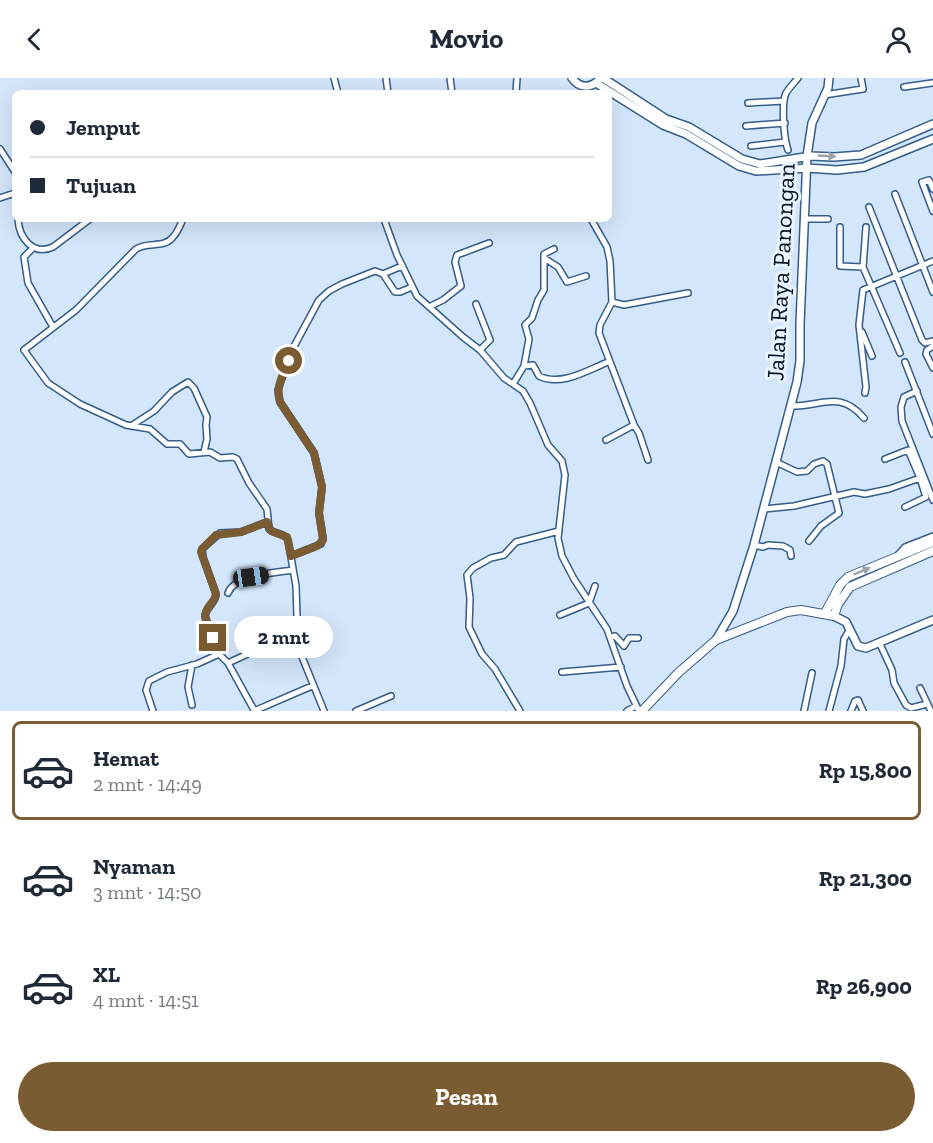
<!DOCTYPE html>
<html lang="id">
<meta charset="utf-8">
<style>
:root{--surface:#fff;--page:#f6f6f7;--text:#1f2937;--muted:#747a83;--line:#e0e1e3;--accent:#7b5b31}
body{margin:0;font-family:"Zilla Slab",serif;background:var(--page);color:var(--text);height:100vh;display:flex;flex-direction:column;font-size:22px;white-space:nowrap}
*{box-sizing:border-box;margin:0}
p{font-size:20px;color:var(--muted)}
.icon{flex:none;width:33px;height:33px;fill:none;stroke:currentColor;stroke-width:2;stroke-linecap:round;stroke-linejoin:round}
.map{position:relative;height:633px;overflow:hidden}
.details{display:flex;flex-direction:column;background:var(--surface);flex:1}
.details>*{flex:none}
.top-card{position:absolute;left:12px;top:12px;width:600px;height:132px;border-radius:9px;box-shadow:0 6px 24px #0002;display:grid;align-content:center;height:132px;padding:0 18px;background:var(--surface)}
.end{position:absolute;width:27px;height:27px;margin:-14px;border:8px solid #7b5b31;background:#fff;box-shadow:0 0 0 3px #fff}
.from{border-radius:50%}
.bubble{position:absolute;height:42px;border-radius:21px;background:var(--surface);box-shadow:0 6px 24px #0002;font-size:20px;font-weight:700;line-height:42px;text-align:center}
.car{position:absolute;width:18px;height:36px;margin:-18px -9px;border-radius:8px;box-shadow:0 0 4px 2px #0007;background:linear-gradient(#222 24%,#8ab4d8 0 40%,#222 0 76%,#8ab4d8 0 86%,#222 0)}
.top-card b{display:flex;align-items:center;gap:21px;height:57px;font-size:22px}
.top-card b+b{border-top:2px solid var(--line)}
.top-card i{width:15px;height:15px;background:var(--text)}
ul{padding:10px 0 0;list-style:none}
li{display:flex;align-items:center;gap:18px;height:99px;margin:0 12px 9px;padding:0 6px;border:3px solid transparent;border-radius:9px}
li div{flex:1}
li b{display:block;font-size:22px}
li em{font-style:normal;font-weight:700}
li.selected{border-color:var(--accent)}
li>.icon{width:54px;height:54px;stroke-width:1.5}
.button{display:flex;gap:12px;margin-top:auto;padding:12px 18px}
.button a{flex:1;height:69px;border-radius:36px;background:var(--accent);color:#fff;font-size:24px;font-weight:700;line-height:69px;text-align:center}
header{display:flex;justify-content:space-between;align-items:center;height:78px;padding:0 18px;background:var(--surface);font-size:27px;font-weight:700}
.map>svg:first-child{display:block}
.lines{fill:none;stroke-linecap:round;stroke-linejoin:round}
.minor-casing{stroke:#345d89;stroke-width:8}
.tertiary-casing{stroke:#345d89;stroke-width:10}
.secondary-casing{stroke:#345d89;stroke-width:10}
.minor{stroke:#fff;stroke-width:5}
.tertiary{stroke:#fff;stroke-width:7}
.secondary{stroke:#fff;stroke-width:8}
.oneway{fill:#9ba1a8}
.route{stroke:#7b5b31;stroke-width:8}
.labels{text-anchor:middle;stroke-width:6;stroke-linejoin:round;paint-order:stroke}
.street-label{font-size:24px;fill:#041425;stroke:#e9f3fd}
</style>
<header><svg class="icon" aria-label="back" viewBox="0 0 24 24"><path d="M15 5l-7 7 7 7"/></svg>Movio<svg class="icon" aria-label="person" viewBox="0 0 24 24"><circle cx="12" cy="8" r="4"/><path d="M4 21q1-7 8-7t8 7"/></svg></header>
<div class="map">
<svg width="933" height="633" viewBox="0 0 933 633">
<rect width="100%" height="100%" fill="#d4e6fb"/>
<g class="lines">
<g class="minor-casing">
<path id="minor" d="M 334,0 L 338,15
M 386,0 L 388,15
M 450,0 L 452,15
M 904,9 L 932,5
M 516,15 L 517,0
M 824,17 L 863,11 L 861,0
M 748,25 L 784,23
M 746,48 L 785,45
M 751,68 L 785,64
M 0,71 L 15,94
M 788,72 C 784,61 781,26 786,15 C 789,10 794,5 798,0
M 933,111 L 929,102 L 922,104 L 933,133
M 895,116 L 933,214
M 0,120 L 15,115
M 869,129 L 922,262 L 925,265 L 933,263
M 18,141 C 19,160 33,178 53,169 L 90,141
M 183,141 C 180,147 178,154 173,159 C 164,171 148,163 136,171 L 76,232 L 24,272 L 48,305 L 80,326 L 126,347 L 150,351 L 167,366 L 180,366 L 189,376 L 210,374 L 220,380 L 233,379 L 237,381 L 249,405 L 267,431 L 269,451 C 275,457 284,454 288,462 L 296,508 L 298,569 L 324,633
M 384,141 L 397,177 L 417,218 L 463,259 L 480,272 L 504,300 L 523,313 L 530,325 L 548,367 L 562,383 L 565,397 L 558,460 L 562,478 L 574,501 L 607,551 L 627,608 L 639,633
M 591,141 L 607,169 L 610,183 L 612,224 L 600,247 L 599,255 L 634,347
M 805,141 L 828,141
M 840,149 L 840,188 L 863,189
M 866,149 L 863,189 L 900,275
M 33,170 L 24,179 L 28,205 L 53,249
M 544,180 L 558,189 L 567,204 L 586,198
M 383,196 L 402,188
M 612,224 L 624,227 L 688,215
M 476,226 L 490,262 L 480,272
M 429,229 L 443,222 L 461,208 L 455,184 L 457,177 L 489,165
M 862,254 L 872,278
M 933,268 L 927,272 L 926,276 L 933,290
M 905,284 L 933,356
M 524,288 L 533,287 L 539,298 C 561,309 588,292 608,284
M 513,306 L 524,288 L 529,261 L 525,247 L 532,240 L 538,222 L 544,212 L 544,176 L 554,171
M 917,313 L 904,319 L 901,329 L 902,343 L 933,422
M 865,315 L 866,309 L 859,247 L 863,212 L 933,183
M 792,328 C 823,328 840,312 864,340
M 131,348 L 154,333 L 172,314 L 188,304 L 194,310 L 207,339 L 206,347 L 207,361 L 204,374
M 606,362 L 634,347 L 639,355 L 648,382
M 885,381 L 908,372 L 920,400
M 776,384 L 797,394 L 807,393 L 814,386 L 823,383 L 827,386 L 839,435 L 821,448 L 809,463
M 764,431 L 794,428 L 854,414 L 865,416 L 889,411 L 920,400 L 926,419 L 905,429
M 754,467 L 763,469 L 768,467 L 783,468 L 790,472 L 791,478
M 898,477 L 905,469 L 933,458
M 291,478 L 321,466 L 323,460 L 319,435 L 322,409 L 314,375 L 280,324 L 278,312 L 291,274 L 319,222 L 329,213 L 342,206 L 375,193 L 383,196 L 395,214 L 400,214 L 412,209
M 228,515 C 235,496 276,495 293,492
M 560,537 L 589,525 L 595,508
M 611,559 L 615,558 L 624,568 L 629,560 L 638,560
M 879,564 L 892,592 L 894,605 L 906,627 L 911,630 L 927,626
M 219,576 L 205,538 C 206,529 216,525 216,516 L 203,479 L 202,471 L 220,455 L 241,454 L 267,444
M 228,585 L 274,564 L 296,559
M 192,587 L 188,609 L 192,627
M 562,594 L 621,589
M 920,610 L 931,633
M 153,633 L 146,612 L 149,603 L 167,594 L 197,586 L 219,576 L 228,585 L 254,632
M 254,633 L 312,608
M 356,633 L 391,618
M 520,633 L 495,591 L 482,576 L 469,549 L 470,520 L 467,497 L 473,490 L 491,480 L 504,477 L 516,464 L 559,453
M 627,633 L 636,628
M 804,633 L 812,595
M 829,633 L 841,588 L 844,561 L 850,551
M 851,633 L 855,623 L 858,622 L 863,633"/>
</g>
<g class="tertiary-casing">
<path id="tertiary" d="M 572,0 C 579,10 590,11 599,2
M 603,0 L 666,41 L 689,49 L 742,81 L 760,86 L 811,78 L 834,79 L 861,77 L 933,46
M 596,5 L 663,47 L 686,56 L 739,88 L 756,93 L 807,90 L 837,92 L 864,89 L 933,61
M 834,538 L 846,544 L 858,568 L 866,570 L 933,542
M 716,562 L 733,533 L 754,467 L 797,304 L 800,283 L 800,246 L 807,78 L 812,45 L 828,10 L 829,0"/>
</g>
<g class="secondary-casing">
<path id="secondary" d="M 825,535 L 840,507 L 848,499 L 933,464
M 642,633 L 678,595 L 716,562 L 787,534 L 801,532 L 834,538 L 838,526 L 850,509 L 933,473"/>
</g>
<use href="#minor" class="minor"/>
<use href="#tertiary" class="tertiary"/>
<use href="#secondary" class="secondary"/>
</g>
<defs><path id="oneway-solid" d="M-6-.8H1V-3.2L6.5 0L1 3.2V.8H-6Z" transform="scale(1.5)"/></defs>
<g class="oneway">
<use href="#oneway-solid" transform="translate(827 78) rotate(3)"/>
<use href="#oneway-solid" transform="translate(862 493) rotate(-23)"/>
</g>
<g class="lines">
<path class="route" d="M 213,560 C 210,553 203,541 206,534 C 208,527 215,524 216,516 L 201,474 L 202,471 L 216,457 L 241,454 L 267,444 L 271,453 L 287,459 L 291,478 L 317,468 L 323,462 L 319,435 L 322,409 L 314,375 L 280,324 C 275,309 283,297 289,283"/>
</g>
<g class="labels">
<g class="street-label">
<text transform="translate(781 194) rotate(-87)" y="8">Jalan Raya Panongan</text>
</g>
</g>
</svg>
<i class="end from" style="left:289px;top:283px"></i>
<i class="end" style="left:213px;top:560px"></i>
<div class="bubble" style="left:234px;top:538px;width:99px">2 mnt</div>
<i class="car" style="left:251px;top:499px;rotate:82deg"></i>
<div class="top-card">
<b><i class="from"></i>Jemput</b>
<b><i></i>Tujuan</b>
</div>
</div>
<section class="details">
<ul>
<li class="selected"><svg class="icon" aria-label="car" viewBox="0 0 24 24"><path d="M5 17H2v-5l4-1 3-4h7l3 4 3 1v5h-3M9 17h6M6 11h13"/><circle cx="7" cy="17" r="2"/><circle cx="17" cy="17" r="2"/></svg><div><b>Hemat</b><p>2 mnt · 14:49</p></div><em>Rp 15,800</em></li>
<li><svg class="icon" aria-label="car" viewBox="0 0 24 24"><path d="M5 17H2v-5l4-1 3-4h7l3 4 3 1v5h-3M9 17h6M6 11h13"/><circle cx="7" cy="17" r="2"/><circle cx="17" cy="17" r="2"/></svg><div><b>Nyaman</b><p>3 mnt · 14:50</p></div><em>Rp 21,300</em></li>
<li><svg class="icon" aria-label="car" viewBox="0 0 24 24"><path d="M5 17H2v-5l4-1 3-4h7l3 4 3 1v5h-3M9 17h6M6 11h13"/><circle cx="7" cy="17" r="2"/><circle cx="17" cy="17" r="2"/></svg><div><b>XL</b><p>4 mnt · 14:51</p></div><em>Rp 26,900</em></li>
</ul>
<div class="button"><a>Pesan</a></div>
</section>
